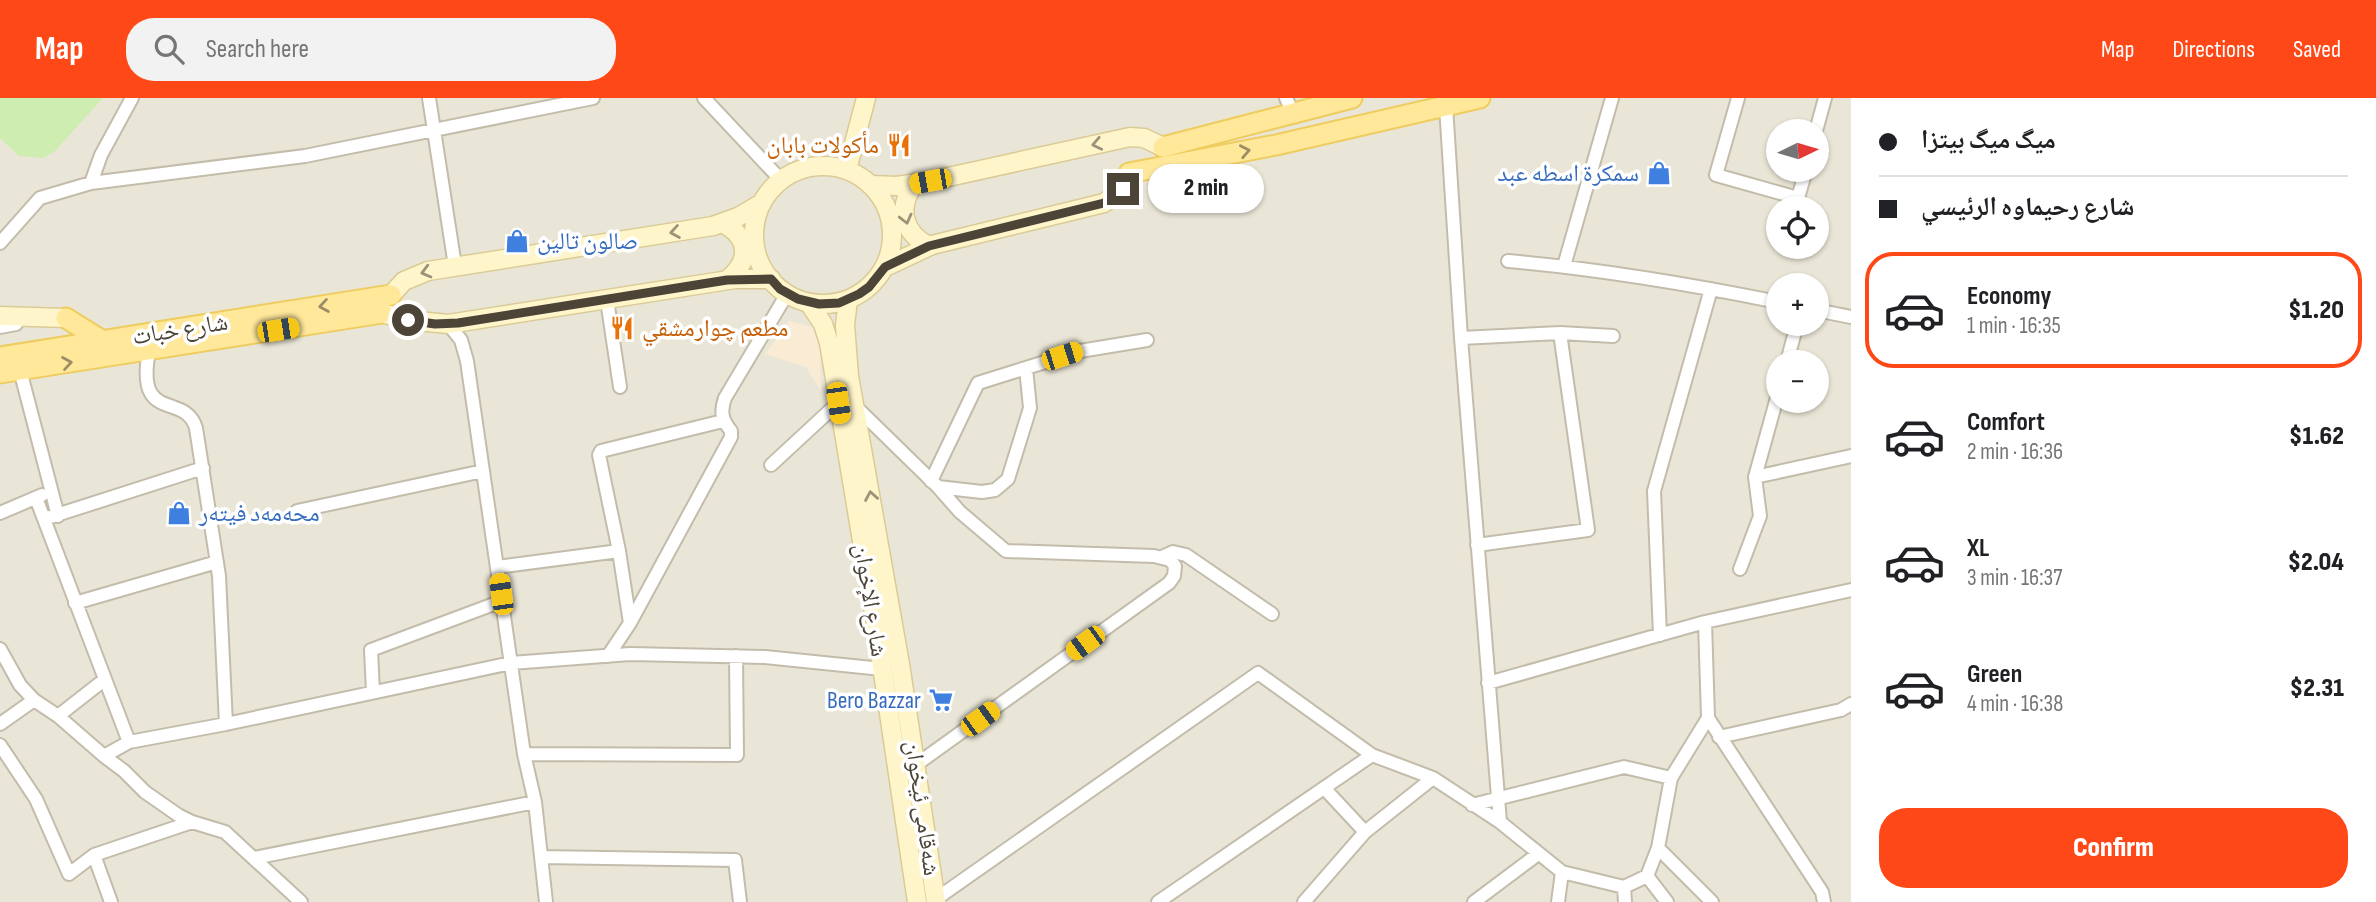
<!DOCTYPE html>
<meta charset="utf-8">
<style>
:root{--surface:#fff;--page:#f2f2f2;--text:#202124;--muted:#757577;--line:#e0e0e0;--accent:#ff4818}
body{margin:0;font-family:"Sofia Sans Condensed","Noto Naskh Arabic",sans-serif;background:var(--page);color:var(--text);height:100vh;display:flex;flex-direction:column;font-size:26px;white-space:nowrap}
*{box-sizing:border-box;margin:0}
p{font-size:23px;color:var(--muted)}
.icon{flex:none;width:38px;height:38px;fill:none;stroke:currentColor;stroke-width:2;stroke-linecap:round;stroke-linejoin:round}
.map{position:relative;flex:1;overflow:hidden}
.side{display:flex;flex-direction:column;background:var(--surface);width:525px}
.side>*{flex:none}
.guide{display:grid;align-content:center;height:154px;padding:0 28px;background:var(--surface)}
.needle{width:46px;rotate:85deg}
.tools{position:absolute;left:1766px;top:21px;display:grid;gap:14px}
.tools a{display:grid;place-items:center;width:63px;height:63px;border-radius:50%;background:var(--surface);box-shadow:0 2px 5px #0004;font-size:35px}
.end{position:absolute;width:32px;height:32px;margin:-16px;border:9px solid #4b4437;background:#fff;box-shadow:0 0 0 4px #fff}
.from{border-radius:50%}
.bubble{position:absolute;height:49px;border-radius:24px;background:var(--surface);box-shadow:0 2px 5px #0004;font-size:23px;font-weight:800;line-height:49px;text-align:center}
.car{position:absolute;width:21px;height:42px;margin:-21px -10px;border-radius:9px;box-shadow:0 0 5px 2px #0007;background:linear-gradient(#f5c518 24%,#345 0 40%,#f5c518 0 76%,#345 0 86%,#f5c518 0)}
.guide b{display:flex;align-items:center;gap:24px;height:66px;font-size:26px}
.guide b+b{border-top:2px solid var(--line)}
.guide i{width:18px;height:18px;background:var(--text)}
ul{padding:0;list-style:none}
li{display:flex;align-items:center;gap:21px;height:116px;margin:0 14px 10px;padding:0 14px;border:4px solid transparent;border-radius:28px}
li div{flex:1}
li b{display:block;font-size:26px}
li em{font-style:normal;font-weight:800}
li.current{border-color:var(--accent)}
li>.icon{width:63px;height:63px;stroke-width:1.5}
.action{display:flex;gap:14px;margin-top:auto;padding:14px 28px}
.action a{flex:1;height:80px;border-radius:28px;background:var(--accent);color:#fff;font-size:28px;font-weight:800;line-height:80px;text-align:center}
header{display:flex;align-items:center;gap:42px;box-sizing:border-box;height:98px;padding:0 35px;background:var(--accent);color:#fff}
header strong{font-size:33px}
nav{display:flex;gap:38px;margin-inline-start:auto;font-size:24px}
.search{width:490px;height:63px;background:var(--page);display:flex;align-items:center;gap:18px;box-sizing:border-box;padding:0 24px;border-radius:28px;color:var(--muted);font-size:26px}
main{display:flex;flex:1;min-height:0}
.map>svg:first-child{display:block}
.residential{fill:#eae6d7;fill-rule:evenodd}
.commercial{fill:#f9ebd4}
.green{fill:#ceedb0}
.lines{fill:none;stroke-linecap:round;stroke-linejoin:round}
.street-casing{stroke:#c3bcab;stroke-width:16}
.secondary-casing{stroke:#dacb96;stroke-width:21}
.primary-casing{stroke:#eecc5f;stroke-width:23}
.street{stroke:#fff;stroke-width:12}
.secondary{stroke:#fff5cb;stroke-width:18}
.primary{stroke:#ffe89a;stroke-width:19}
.oneway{stroke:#9c947a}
.oneway2{stroke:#9c8e64}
.route{stroke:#4b4437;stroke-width:9}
.labels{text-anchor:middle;stroke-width:7;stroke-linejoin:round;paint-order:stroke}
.food-label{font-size:24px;fill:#c56008;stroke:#fff;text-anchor:end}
.shop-label{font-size:24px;fill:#366cbe;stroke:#fff;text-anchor:end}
.street-label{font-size:24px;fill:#4b4437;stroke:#fff}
</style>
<header>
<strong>Map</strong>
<div class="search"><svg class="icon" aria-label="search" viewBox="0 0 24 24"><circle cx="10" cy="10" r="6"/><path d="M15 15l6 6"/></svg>Search here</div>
<nav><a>Map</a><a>Directions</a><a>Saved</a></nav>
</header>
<main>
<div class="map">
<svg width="1851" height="804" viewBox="0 0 1851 804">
<rect width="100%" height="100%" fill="#f6f3ea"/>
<path class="residential" d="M 0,0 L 1851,0 L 1851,804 L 0,804 ZM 1778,33 L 1816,33 L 1816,72 L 1778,72 ZM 1778,110 L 1816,110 L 1816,149 L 1778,149 ZM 1778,187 L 1816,187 L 1816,226 L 1778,226 ZM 1778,264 L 1816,264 L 1816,303 L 1778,303 Z"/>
<path class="commercial" d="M 789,223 L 820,231 L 821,293 L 806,269 L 765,256 Z"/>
<path class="green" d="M 0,0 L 103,0 L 54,54 L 43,60 L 19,58 L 0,40 Z"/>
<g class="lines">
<g class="street-casing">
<path id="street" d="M 429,0 L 455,168
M 704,0 L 781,82
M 1286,0 L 1293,15
M 1738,0 L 1716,77 L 1798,100 L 1806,72
M 1446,8 L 1461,240 L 1500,724
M 1816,33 L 1825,0
M 91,85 L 101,57 L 132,0
M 0,145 L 40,100 L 91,85 L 305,58 L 593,0
M 1508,163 C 1599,171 1689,186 1778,204
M 1564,168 L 1612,0
M 607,202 L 620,289
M 1816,212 L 1851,219
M 448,226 L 461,242 L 467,263 L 524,656 L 535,704 L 546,804
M 0,229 L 16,226 L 21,218
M 1461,240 L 1560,235 L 1613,238
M 149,253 C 135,327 185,293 196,330 L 219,478 L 226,626
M 1787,264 L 1797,226
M 1026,270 L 1080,253 L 1147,242
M 20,272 L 58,418
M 854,307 L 938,389 L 960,414 L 1006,453 L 1154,458 L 1170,462 L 1175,468 L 1174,478 L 1169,485 L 917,666
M 771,367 L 838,305
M 1755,379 L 1851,358
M 931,383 L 978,285 L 1026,270 L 1030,310 L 1008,381 L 995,392 L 982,394 L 938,389
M 36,400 L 129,644 L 104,658 L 124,673 L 145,694 L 178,717 L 192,724 L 225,734 L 301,804
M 297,413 L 483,373
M 0,415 L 42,397
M 44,421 L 203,370
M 1477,447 L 1588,432 L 1560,235
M 1162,459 L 1173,454 L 1186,457 L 1272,516
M 497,469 L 619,453
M 1740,471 L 1760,418 L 1755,379 L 1778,296
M 75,505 L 217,464
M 1705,524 L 1708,620 L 1822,794 L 1824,804
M 630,525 L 619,453 L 599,357 L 601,353 L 723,323
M 1660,537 L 1654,393 L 1711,191
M 0,551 L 20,587 L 34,602 L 58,618 L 104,658
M 608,558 L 630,525 L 731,339 L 731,333 C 722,322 720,314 725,300 L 787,196
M 1488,585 L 1705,524 L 1851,492
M 373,594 L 371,552 L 502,503
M 58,618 L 104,582
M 0,626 L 34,602
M 1719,639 L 1841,612 L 1851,606
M 129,644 L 226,626 L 511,565 L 630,556 L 765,559 L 882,571
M 0,647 L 36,701 L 69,776 L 94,757 L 192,724
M 524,656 L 737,657 L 736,558
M 1325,691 L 1365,734
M 1472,707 L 1624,669 L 1671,680
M 1658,750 L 1712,804
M 94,757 L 111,804
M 541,759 L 735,762 L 740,804
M 254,760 L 535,704
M 1647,778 L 1667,804
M 1624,789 L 1625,804
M 936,801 L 1258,575 L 1372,657 L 1433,680 L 1500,724 L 1562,774 L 1624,789 L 1647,778 L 1658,750 L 1671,680 L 1708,620
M 1158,804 L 1372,657
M 1304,804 L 1365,734 L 1433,680
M 1474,804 L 1538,756
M 1558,804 L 1562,774"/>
</g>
<g class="secondary-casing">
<path id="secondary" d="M754 137a69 69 0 1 1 138 0a69 69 0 1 1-138 0Z
M 847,72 L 866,0
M 914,86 C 897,110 903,135 929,148
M 871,87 L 897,88 L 930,83 L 1130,39 L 1144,40 L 1163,49
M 722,125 C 750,139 751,163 727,182
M 885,169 L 932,147 L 1104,105 L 1123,91 L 1129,75
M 391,197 L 404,183 L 428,173 L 713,128 L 738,119 L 762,105
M 848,202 L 845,227 L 849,278 L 900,566 L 936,804
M 809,205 L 823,226 L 829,245 L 875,521 L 917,804
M 382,215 L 408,222 L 448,226 L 735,181 L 771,181
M 0,218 L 66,220"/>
</g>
<g class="primary-casing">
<path id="primary" d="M 1163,49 L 1352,0
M 1129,75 L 1276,47 L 1480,0
M 66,220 L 103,243
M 0,259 L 391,197
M 0,275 L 382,215"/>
</g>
<use href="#street" class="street"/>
<use href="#secondary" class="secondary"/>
<use href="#primary" class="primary"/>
</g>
<defs><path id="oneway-chevron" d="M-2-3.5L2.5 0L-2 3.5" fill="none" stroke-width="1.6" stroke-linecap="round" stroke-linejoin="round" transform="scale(1.75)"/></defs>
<g class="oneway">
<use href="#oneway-chevron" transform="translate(1097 46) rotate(168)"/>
<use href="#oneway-chevron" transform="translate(906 121) rotate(76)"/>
<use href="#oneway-chevron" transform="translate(675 134) rotate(171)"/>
<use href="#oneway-chevron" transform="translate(426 174) rotate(165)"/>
<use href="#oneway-chevron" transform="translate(871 398) rotate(-100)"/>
</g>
<g class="oneway2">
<use href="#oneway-chevron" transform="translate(1245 53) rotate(-11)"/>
<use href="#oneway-chevron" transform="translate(324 208) rotate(171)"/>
<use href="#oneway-chevron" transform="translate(67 265) rotate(-9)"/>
</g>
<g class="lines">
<path class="route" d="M 408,222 L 435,226 L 458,225 L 727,182 L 771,181 L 780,191 L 798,201 L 819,206 L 839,205 L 859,196 L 869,189 L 885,169 L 929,148 L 1104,105 L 1123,91"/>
</g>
<defs>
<g id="restaurant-bare" transform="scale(1.89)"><path d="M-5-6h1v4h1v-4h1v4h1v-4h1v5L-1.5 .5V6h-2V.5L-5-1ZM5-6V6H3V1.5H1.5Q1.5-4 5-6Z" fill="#e8710a" stroke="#fff" stroke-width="2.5" paint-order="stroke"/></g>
<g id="shop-bare" transform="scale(1.89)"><path d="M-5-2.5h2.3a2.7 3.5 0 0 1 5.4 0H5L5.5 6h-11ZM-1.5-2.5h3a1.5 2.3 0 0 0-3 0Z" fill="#3f7fe0" stroke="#fff" stroke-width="2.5" paint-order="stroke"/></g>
<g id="supermarket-bare" transform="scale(1.89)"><path d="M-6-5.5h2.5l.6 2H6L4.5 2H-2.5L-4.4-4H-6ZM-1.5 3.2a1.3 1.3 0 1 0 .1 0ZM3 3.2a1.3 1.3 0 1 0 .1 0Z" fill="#3f7fe0" stroke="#fff" stroke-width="2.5" paint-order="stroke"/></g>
</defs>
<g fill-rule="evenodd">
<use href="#restaurant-bare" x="899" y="47"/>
<use href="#shop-bare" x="1659" y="75"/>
<use href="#shop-bare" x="517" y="143"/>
<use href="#restaurant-bare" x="622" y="230"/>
<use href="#shop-bare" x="179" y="415"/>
<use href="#supermarket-bare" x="941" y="602"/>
</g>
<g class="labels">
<g class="food-label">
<text x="879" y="55">مأكولات بابان</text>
<text x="642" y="238" text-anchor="start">مطعم چوارمشقي</text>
</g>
<g class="shop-label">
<text x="1639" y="83">سمكرة اسطه عبد</text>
<text x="537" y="151" text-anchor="start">صالون تالين</text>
<text x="199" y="423" text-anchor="start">محەمەد فیتەر</text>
<text x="921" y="610">Bero Bazzar</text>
</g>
<g class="street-label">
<text transform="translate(180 231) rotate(-9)" y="8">شارع خبات</text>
<text transform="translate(871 502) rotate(81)" y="8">شارع الإخوان</text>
<text transform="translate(923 710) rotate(82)" y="8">شەقامی ئیخوان</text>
</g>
</g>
</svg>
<div class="tools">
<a><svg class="needle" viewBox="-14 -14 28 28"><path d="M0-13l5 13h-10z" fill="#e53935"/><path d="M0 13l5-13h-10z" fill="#757577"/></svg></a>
<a><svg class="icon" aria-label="locate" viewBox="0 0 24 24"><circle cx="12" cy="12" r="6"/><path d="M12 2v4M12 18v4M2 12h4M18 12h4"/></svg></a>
<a>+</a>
<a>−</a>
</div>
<i class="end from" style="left:408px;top:222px"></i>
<i class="end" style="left:1123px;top:91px"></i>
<div class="bubble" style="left:1148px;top:66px;width:116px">2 min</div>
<i class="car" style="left:930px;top:83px;rotate:260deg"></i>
<i class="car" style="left:278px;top:232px;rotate:81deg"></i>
<i class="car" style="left:1062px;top:258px;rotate:72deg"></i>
<i class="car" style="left:838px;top:305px;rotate:172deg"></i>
<i class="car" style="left:501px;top:496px;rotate:352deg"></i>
<i class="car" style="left:1085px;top:545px;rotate:234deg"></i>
<i class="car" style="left:980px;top:621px;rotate:54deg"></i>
</div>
<section class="side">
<div class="guide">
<b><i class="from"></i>ميگ ميگ بيتزا</b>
<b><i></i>شارع رحيماوه الرئيسي</b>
</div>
<ul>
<li class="current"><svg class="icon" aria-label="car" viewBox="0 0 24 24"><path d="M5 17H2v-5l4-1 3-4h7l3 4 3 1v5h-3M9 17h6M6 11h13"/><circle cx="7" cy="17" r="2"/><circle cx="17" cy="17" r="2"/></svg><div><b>Economy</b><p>1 min · 16:35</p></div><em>$1.20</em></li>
<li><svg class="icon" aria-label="car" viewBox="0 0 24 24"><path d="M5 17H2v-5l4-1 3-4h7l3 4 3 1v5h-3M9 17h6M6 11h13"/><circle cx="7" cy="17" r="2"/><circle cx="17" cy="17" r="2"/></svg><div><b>Comfort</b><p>2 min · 16:36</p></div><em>$1.62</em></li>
<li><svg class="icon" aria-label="car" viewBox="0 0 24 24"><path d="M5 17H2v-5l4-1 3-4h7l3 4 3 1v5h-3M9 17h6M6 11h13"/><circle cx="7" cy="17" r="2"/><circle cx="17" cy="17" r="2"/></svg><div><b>XL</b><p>3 min · 16:37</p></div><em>$2.04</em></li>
<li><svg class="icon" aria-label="car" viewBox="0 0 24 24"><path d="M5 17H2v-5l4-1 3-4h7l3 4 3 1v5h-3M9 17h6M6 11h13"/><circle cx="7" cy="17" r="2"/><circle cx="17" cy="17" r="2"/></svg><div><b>Green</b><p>4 min · 16:38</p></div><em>$2.31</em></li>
</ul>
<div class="action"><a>Confirm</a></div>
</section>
</main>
